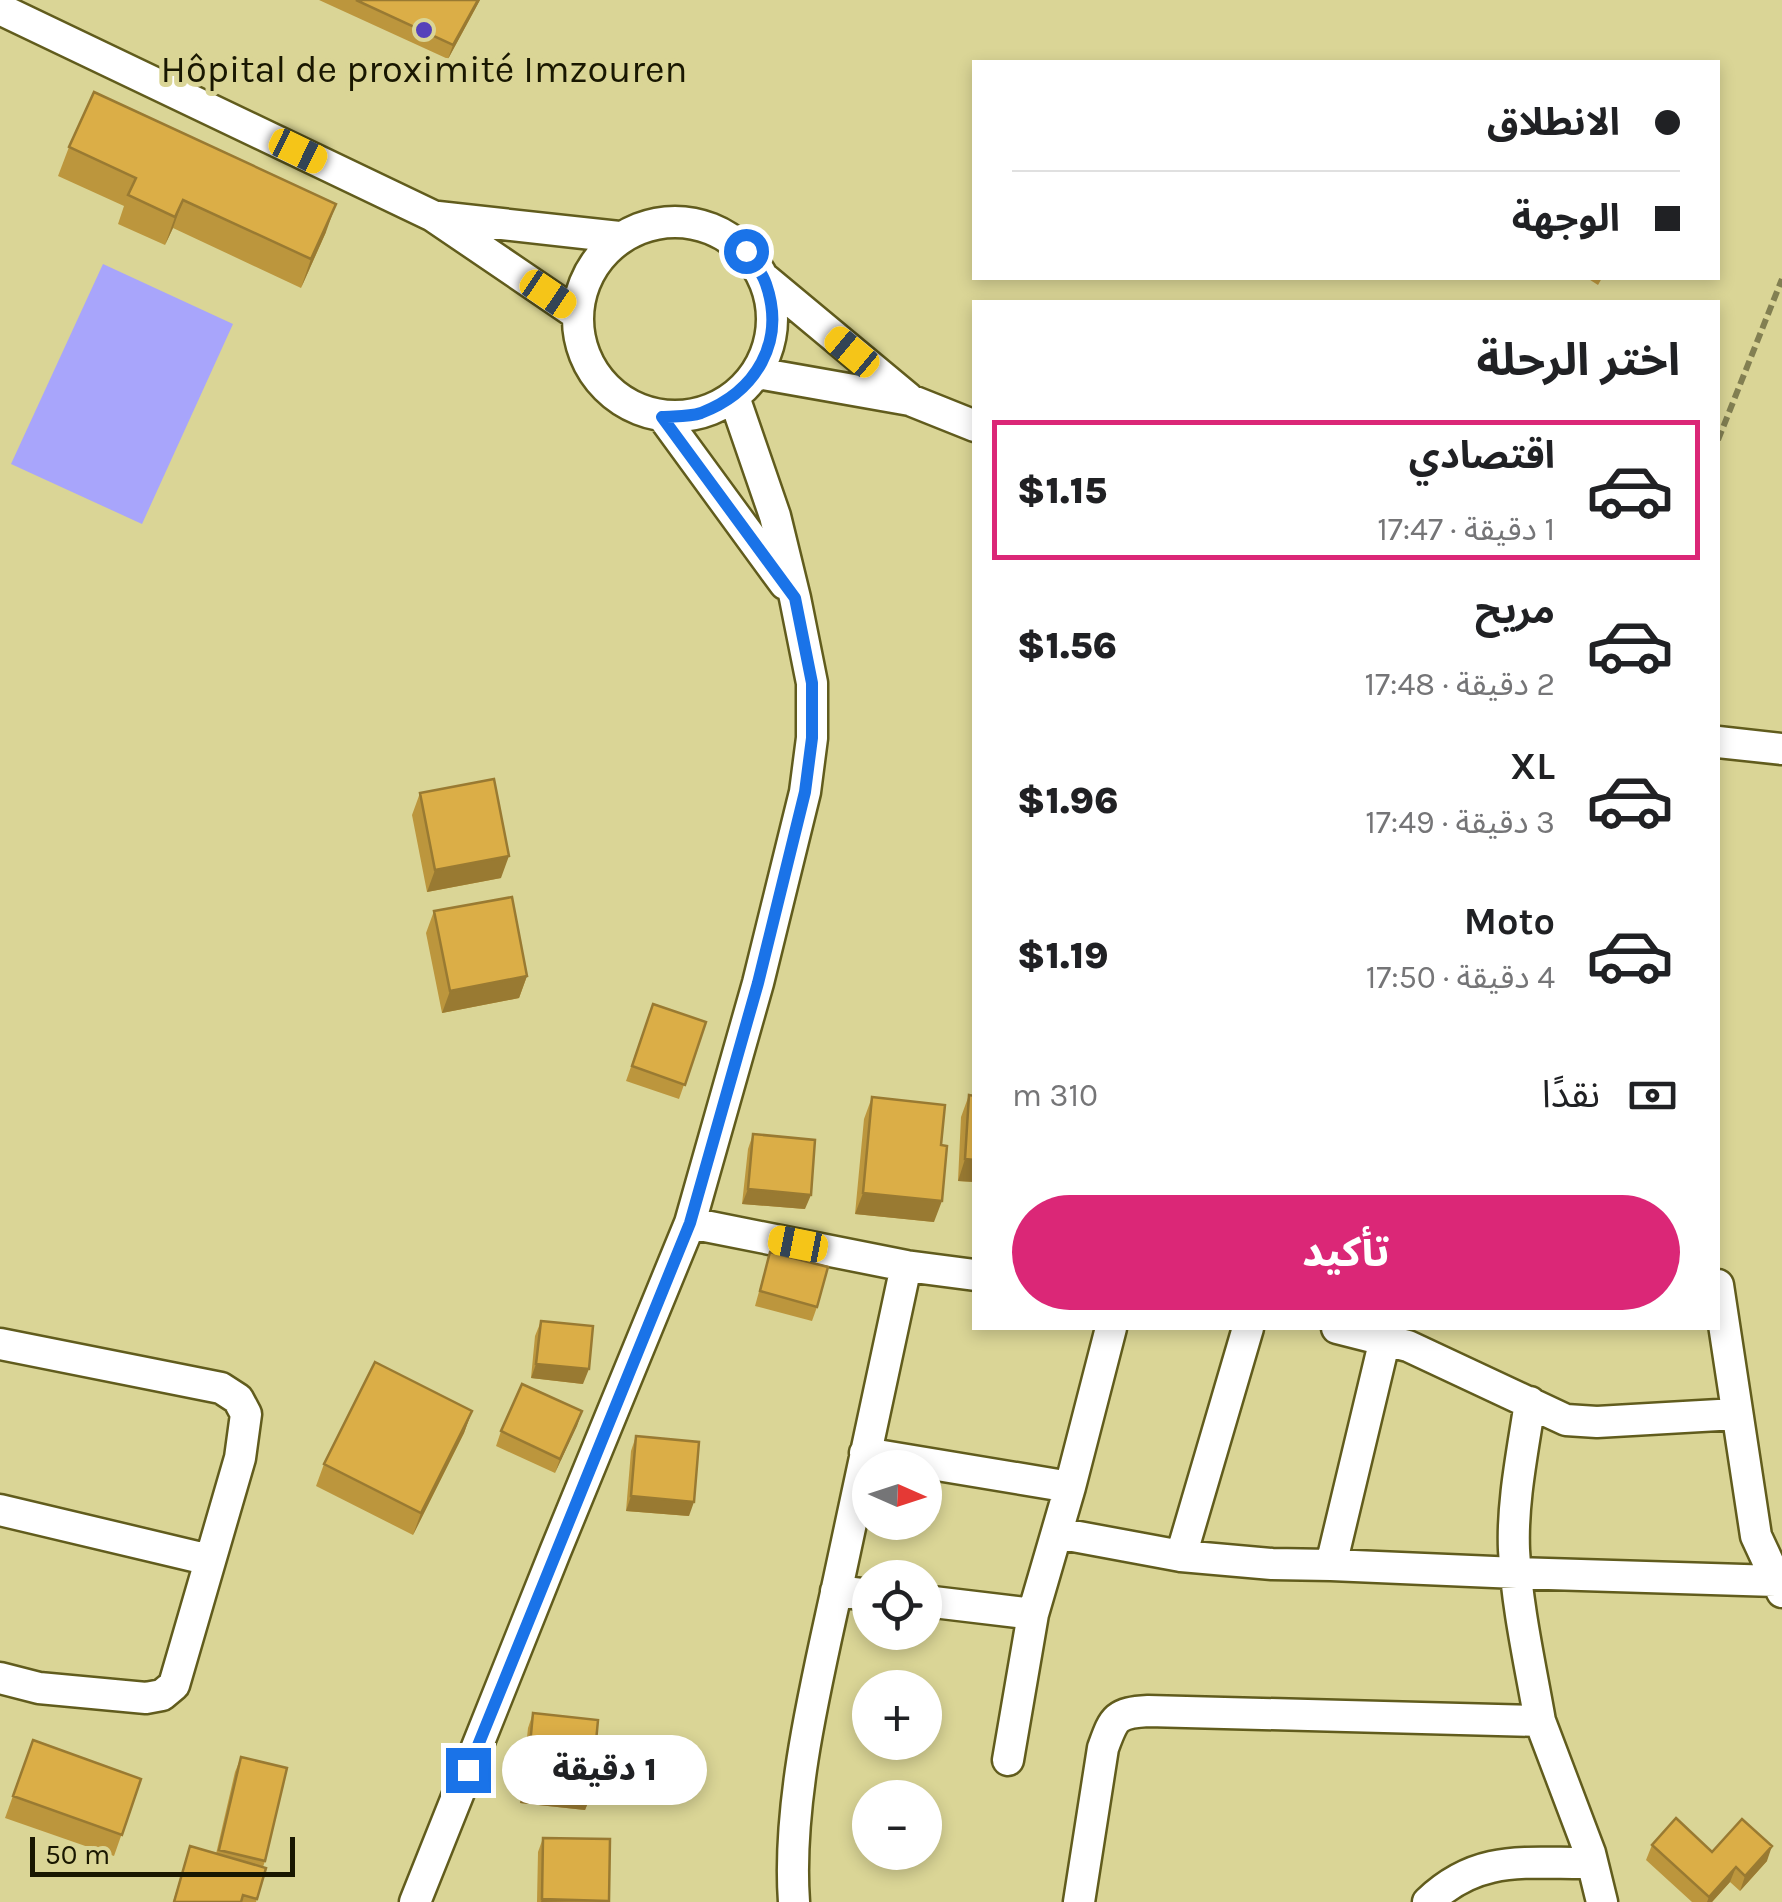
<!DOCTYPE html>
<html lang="ar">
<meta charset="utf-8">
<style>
:root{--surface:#fff;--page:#f2f2f2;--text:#202124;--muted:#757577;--line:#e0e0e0;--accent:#db2777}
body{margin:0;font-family:Karla,"Noto Sans Arabic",sans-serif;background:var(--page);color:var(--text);direction:rtl;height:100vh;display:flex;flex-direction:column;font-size:38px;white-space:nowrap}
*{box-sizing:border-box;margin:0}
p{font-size:32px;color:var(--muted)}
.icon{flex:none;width:55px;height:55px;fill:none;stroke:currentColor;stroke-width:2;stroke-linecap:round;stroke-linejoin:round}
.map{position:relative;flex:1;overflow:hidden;direction:ltr}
.details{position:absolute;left:972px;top:300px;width:748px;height:1030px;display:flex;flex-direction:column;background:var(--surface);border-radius:0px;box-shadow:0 5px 15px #0003;direction:rtl}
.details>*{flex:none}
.guide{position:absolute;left:972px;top:60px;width:748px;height:220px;border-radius:0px;box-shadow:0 5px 15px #0003;direction:rtl;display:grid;align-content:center;height:220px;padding:0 40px;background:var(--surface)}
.needle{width:65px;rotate:93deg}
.tools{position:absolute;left:852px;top:1450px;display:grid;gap:20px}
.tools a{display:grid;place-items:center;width:90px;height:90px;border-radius:50%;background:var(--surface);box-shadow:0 5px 15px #0003;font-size:50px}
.scale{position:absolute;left:30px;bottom:25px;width:265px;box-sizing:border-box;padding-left:10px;border:5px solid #191701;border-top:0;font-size:28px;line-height:35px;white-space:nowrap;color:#191701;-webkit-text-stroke:8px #dad596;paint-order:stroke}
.end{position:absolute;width:45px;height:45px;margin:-22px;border:12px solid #1a73e8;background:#fff;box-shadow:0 0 0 5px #fff}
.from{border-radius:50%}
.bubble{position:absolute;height:70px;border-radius:35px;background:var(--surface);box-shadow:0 5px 15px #0003;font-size:32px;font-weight:800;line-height:70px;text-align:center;direction:rtl}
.car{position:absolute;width:30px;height:60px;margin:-30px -15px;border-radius:12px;box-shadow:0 0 8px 2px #0007;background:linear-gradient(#f5c518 24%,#345 0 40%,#f5c518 0 76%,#345 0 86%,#f5c518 0)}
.guide b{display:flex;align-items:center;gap:35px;height:95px;font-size:38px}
.guide b+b{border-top:2px solid var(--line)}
.guide i{width:25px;height:25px;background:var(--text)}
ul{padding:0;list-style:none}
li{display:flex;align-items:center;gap:30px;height:140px;margin:0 20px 15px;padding:0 20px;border:5px solid transparent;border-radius:0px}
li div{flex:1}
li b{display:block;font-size:38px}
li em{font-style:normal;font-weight:800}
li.current{border-color:var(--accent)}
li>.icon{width:90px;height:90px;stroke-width:1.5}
h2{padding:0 40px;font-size:45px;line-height:120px}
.pay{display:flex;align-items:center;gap:25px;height:110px;padding:0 40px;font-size:38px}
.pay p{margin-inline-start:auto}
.button{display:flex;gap:20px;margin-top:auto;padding:20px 40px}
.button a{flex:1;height:115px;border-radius:60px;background:var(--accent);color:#fff;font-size:40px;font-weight:800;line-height:115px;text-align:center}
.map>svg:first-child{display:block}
.park{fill:#a8a5fb}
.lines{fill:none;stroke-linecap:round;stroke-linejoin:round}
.street-casing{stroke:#615c1d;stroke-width:35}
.path{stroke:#827f52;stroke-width:6;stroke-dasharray:10 5;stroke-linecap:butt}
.street{stroke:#fff;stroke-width:30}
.wall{fill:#bc963d}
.shaded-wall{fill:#997a32}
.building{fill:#dbae47;stroke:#997a32;stroke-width:2.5}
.route{stroke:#1a73e8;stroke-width:12}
.poi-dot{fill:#5642ba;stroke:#dad596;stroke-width:4}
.labels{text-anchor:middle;stroke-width:10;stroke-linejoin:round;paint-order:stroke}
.poi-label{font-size:38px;fill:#191701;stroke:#dad596}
</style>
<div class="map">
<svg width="1782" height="1902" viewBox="0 0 1782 1902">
<rect width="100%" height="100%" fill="#dad596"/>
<path class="park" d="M 103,264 L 233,324 L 142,524 L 11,464 Z"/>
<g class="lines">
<g class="street-casing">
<path id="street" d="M 0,9 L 433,216 L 577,314
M 438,217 L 619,237
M578 319a97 97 0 1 1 194 0a97 97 0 1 1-194 0Z
M 765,279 L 908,398
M 757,373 L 910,400 L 975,426
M 663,417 L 785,584
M 1718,742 L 1782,749
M 690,1223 L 906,1266
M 1718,1285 L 1756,1536 L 1782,1592
M 1337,1328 L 1408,1346 L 1566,1420 L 1597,1422 L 1736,1414
M 0,1344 L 221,1388 L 238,1399 L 246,1414 L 240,1458 L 174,1685 L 162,1695 L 146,1698 L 39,1688 L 0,1678
M 1530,1402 C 1523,1450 1512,1501 1514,1550 C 1517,1607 1530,1664 1540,1721
M 865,1453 L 1070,1487
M 0,1510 L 210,1560
M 1057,1533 L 1181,1556 L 1272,1564 L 1331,1565 L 1517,1573 L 1776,1581
M 1181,1556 L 1248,1328
M 1331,1565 L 1385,1339
M 836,1591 L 870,1595
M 925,1601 L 1033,1614 L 1070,1487 L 1111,1328
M 1008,1760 L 1033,1614
M 415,1902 L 555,1552 L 690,1223 L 758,983 L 805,792 L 812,738 L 812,683 L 795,598 L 775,516 L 734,397
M 794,1902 C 787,1805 815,1689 836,1593 C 859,1484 882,1375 906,1266 L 975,1275
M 1079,1902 L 1103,1748 C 1114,1718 1115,1713 1148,1711 L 1540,1721 L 1590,1853 L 1602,1902
M 1428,1902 C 1479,1853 1528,1864 1592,1863"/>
</g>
<path class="path" d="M 1718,440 L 1782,279"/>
<use href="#street" class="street"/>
</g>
<path class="wall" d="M 319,0 L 480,0 L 448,59 Z
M 69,147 L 326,232 L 301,288 L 173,228 L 165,245 L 118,224 L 124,206 L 58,176 Z
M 1587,278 L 1602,278 L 1598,285 Z
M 420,793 L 501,878 L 427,892 L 412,815 Z
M 434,911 L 527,976 L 519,998 L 442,1013 L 426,933 Z
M 653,1004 L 706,1022 L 679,1099 L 626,1081 Z
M 969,1095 L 975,1096 L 975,1182 L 958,1181 L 961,1117 Z
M 872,1097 L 934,1222 L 855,1214 L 864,1119 Z
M 753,1134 L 805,1209 L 742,1204 L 748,1149 Z
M 770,1252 L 817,1307 L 812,1321 L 755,1306 Z
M 541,1321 L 583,1384 L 531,1378 L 535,1336 Z
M 472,1411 L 464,1433 L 413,1535 L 316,1486 L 324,1464 Z
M 582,1411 L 555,1473 L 496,1446 L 501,1431 Z
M 636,1436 L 689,1516 L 626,1511 L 631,1451 Z
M 533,1713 L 591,1795 L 585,1810 L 520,1803 L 528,1728 Z
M 33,1740 L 141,1779 L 114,1856 L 5,1818 Z
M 241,1757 L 265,1861 L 263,1867 L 266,1868 L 256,1902 L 173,1902 L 190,1846 L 216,1854 L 235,1772 Z
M 543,1838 L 608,1902 L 537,1902 L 538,1852 Z
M 1652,1845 L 1712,1852 L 1767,1861 L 1740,1891 L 1730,1882 L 1712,1902 L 1692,1902 L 1646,1860 Z"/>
<path class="shaded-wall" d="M 478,0 L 480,0 L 448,59 L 453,45 Z
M 183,200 L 173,228 L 165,245 L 175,217 Z
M 336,204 L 326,232 L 301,288 L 311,259 Z
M 509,856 L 501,878 L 427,892 L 435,870 Z
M 527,976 L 519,998 L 442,1013 L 450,991 Z
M 965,1159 L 975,1160 L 975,1182 L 958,1181 Z
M 748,1189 L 811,1195 L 805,1209 L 742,1204 Z
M 863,1193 L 942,1201 L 934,1222 L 855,1214 Z
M 536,1364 L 589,1369 L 583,1384 L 531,1378 Z
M 472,1411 L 464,1433 L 413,1535 L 421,1513 Z
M 582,1411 L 577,1426 L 555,1473 L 560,1459 Z
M 631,1496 L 694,1502 L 689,1516 L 626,1511 Z
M 526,1788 L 591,1795 L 585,1810 L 520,1803 Z
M 1772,1846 L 1767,1861 L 1740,1891 L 1745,1876 Z
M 1736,1867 L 1730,1882 L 1712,1902 L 1707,1902 L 1709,1897 Z
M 542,1899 L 609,1901 L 541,1902 Z"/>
<path class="building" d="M 356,0 L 478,0 L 453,45 Z
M 94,92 L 336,204 L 311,259 L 183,200 L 175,217 L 128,195 L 136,178 L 69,147 Z
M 494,779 L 509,856 L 435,870 L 420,793 Z
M 512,897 L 527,976 L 450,991 L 434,911 Z
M 653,1004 L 706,1022 L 685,1085 L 632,1066 Z
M 969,1095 L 975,1096 L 975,1160 L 965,1159 Z
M 872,1097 L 945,1105 L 941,1145 L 947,1146 L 942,1201 L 863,1193 Z
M 753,1134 L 815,1140 L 811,1195 L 748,1189 Z
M 770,1252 L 828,1267 L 817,1307 L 760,1291 Z
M 541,1321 L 593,1326 L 589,1369 L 536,1364 Z
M 375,1362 L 472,1411 L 421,1513 L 324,1464 Z
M 522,1384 L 582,1411 L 560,1459 L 501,1431 Z
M 636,1436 L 699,1442 L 694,1502 L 631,1496 Z
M 533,1713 L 598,1720 L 591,1795 L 526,1788 Z
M 33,1740 L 141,1779 L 122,1835 L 13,1796 Z
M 241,1757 L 287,1768 L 265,1861 L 219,1850 Z
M 1676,1818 L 1712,1852 L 1742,1819 L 1772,1846 L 1745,1876 L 1736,1867 L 1709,1897 L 1652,1845 Z
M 543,1838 L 610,1839 L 609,1901 L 542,1899 Z
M 190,1846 L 266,1868 L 257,1899 L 243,1895 L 241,1902 L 174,1902 Z"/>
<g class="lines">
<path class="route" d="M 468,1770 L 690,1223 L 758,983 L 805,792 L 812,738 L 812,683 L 795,598 L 662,417 C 675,416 689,417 701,413 C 756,392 786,342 766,284 C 762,272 753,261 746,251"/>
</g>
<circle class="poi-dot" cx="424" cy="30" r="10"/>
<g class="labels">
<g class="poi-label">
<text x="424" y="82">Hôpital de proximité Imzouren</text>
</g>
</g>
</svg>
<div class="tools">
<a><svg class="needle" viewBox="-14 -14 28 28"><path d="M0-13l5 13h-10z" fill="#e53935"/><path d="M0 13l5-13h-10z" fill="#757577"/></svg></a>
<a><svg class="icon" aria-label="locate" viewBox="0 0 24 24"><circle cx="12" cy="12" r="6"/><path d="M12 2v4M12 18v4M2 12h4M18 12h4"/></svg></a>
<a>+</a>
<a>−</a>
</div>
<div class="scale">50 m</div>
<i class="end from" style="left:746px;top:251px"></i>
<i class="end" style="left:468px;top:1770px"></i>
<div class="bubble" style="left:502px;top:1735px;width:205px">1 دقيقة</div>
<i class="car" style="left:298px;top:151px;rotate:116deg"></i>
<i class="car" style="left:548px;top:294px;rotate:124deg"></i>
<i class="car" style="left:852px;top:352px;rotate:310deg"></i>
<i class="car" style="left:798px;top:1244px;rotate:281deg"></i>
<div class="guide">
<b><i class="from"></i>الانطلاق</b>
<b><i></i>الوجهة</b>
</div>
<section class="details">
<h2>اختر الرحلة</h2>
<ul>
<li class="current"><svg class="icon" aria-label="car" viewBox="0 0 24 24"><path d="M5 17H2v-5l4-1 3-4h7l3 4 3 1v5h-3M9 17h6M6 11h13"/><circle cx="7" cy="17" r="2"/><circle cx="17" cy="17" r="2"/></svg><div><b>اقتصادي</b><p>1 دقيقة · 17:47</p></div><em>$1.15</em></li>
<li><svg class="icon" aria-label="car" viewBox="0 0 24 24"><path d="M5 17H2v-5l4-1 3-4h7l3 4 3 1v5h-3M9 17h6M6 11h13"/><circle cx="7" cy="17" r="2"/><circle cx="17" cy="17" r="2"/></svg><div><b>مريح</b><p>2 دقيقة · 17:48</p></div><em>$1.56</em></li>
<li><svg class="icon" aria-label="car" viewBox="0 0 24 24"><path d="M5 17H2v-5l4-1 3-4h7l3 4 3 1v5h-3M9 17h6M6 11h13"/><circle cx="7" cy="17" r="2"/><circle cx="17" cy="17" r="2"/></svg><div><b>XL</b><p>3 دقيقة · 17:49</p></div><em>$1.96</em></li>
<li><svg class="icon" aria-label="car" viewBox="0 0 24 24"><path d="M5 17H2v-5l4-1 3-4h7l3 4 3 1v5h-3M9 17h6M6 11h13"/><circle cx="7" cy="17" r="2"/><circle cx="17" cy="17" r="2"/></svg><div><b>Moto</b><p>4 دقيقة · 17:50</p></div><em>$1.19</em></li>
</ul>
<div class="pay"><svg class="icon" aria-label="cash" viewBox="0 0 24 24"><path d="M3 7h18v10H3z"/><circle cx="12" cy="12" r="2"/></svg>نقدًا<p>310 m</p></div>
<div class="button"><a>تأكيد</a></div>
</section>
</div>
